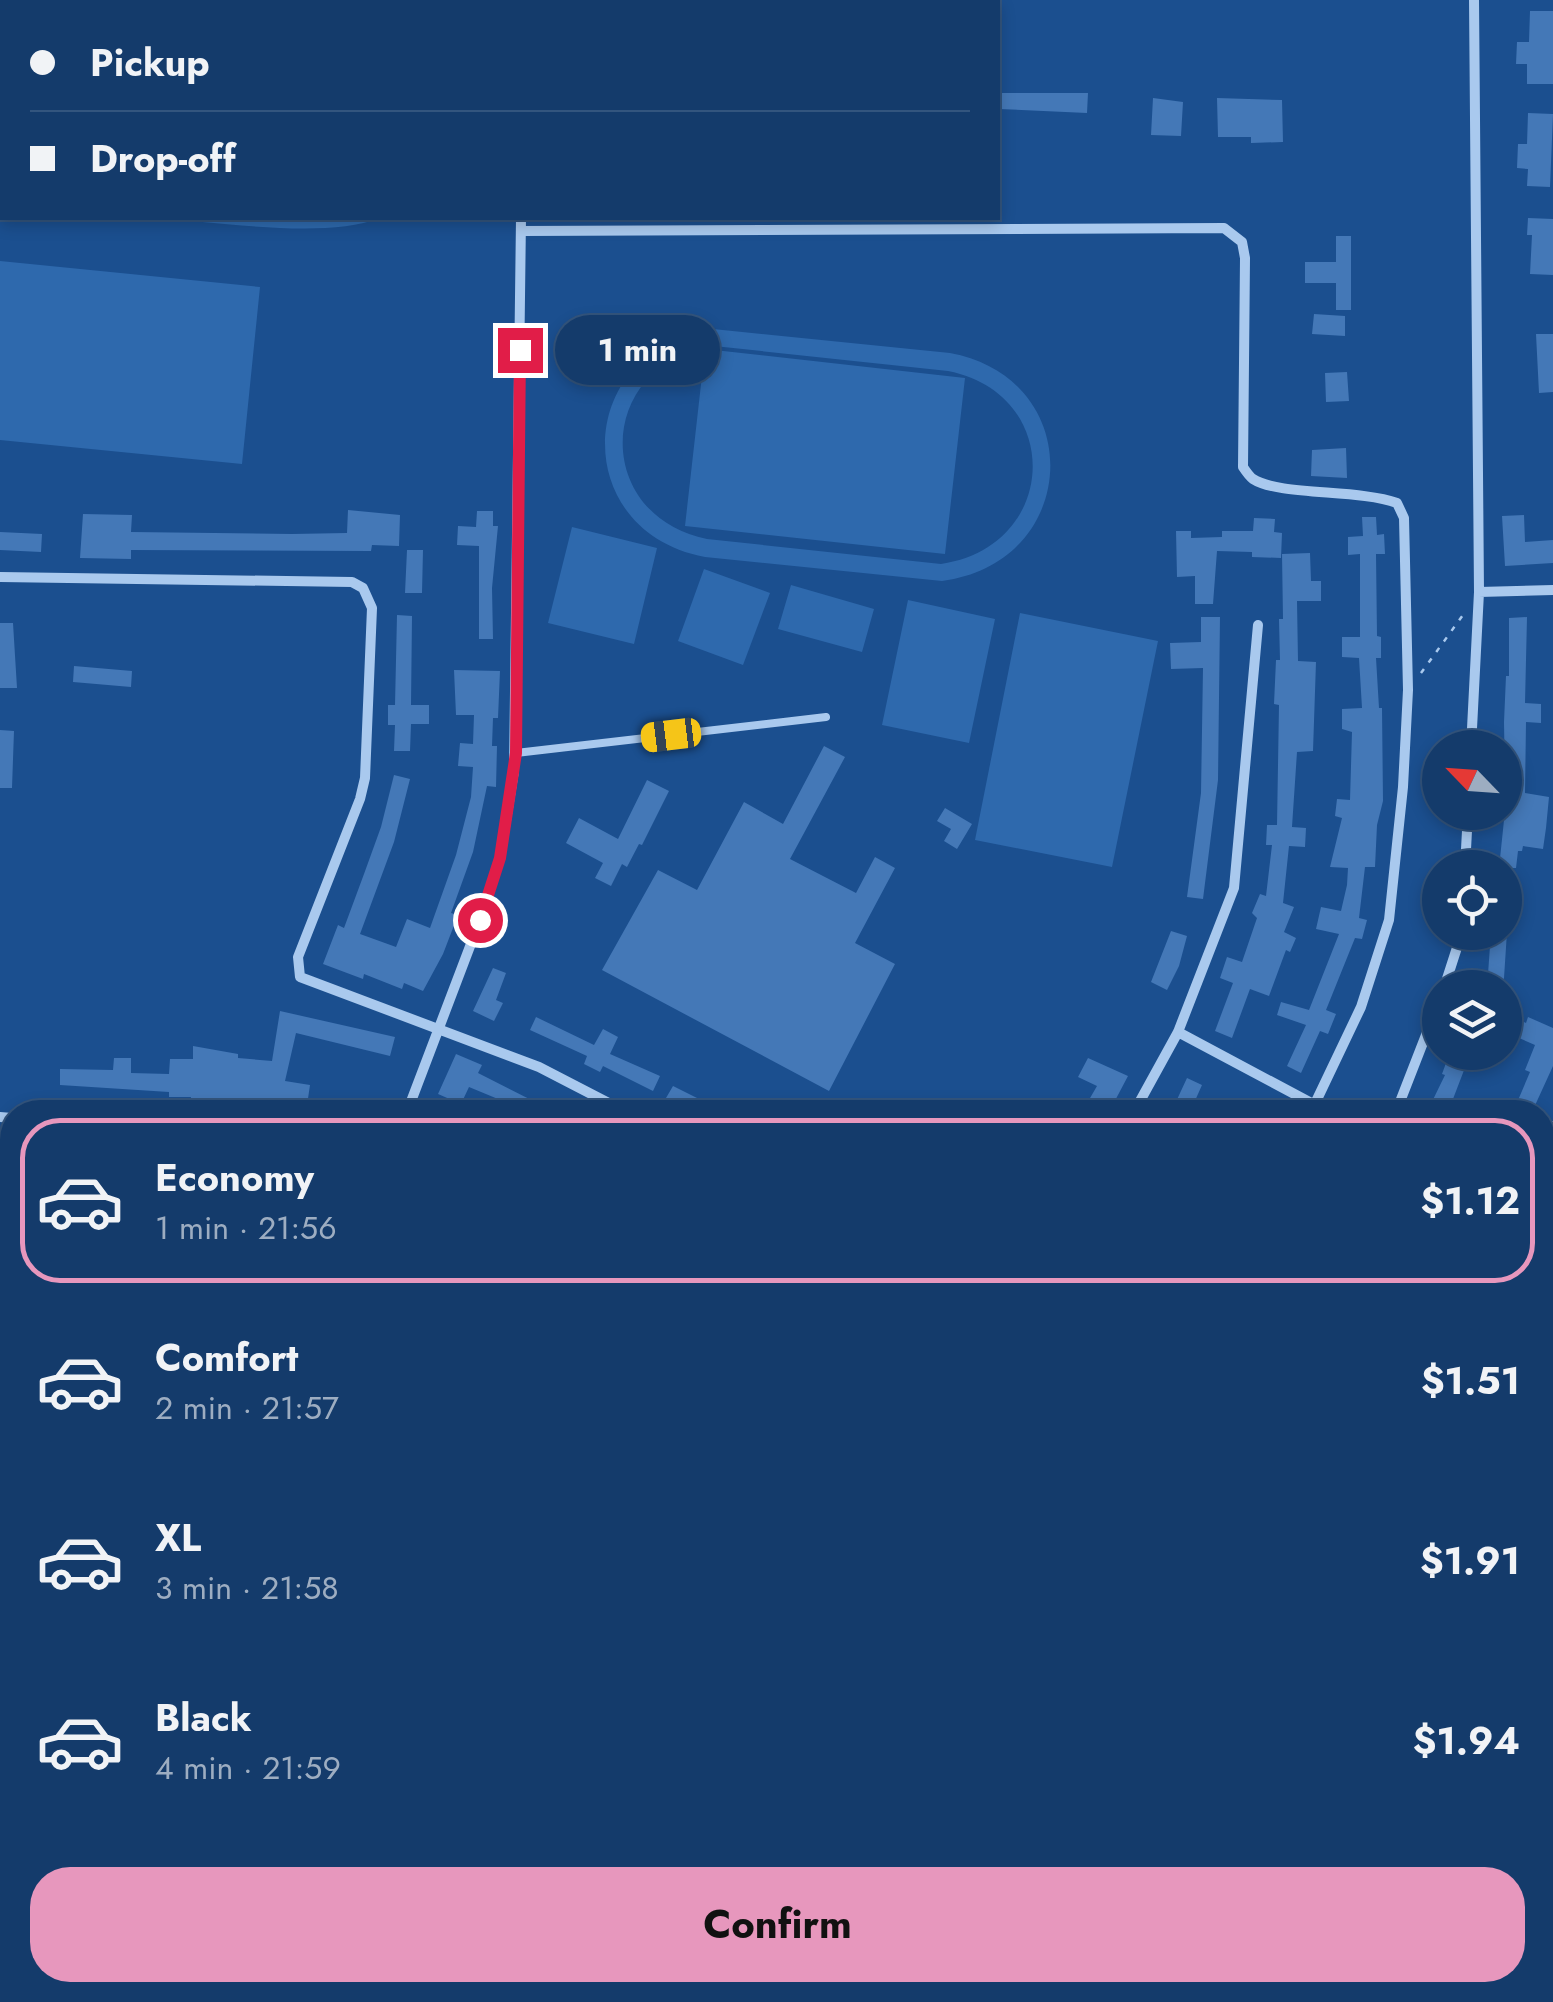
<!DOCTYPE html>
<meta charset="utf-8">
<style>
:root{--surface:#143b6b;--page:#1d4271;--text:#f1f3f6;--muted:#9dadc1;--line:#33557e;--accent:#e797bd}
body{margin:0;font-family:Jost,sans-serif;background:var(--page);color:var(--text);height:100vh;display:flex;flex-direction:column;font-size:38px;white-space:nowrap}
*{box-sizing:border-box;margin:0}
p{font-size:32px;color:var(--muted)}
.icon{flex:none;width:55px;height:55px;fill:none;stroke:currentColor;stroke-width:2;stroke-linecap:round;stroke-linejoin:round}
.map{position:relative;flex:1;overflow:hidden}
.side{position:absolute;left:0px;top:1100px;width:1555px;height:902px;display:flex;flex-direction:column;background:var(--surface);border-radius:40px 40px 0 0;box-shadow:0 5px 15px #0003,0 0 0 2px var(--line)}
.side>*{flex:none}
.hud{position:absolute;left:0px;top:0px;width:1000px;height:220px;box-shadow:0 5px 15px #0003,0 0 0 2px var(--line);display:grid;align-content:center;height:220px;padding:0 30px;background:var(--surface)}
.needle{width:65px;rotate:295deg}
.controls{position:absolute;left:1422px;top:730px;display:grid;gap:20px}
.controls a{display:grid;place-items:center;width:100px;height:100px;border-radius:50%;background:var(--surface);box-shadow:0 5px 15px #0003,0 0 0 2px var(--line);font-size:50px}
.end{position:absolute;width:45px;height:45px;margin:-22px;border:12px solid #e11d48;background:#fff;box-shadow:0 0 0 5px #fff}
.from{border-radius:50%}
.bubble{position:absolute;height:70px;border-radius:35px;background:var(--surface);box-shadow:0 5px 15px #0003,0 0 0 2px var(--line);font-size:32px;font-weight:700;line-height:70px;text-align:center}
.car{position:absolute;width:30px;height:60px;margin:-30px -15px;border-radius:12px;box-shadow:0 0 8px 2px #0007;background:linear-gradient(#f5c518 24%,#345 0 40%,#f5c518 0 76%,#345 0 86%,#f5c518 0)}
.hud b{display:flex;align-items:center;gap:35px;height:95px;font-size:38px}
.hud b+b{border-top:2px solid var(--line)}
.hud i{width:25px;height:25px;background:var(--text)}
ul{padding:18px 0 0;list-style:none}
li{display:flex;align-items:center;gap:30px;height:165px;margin:0 20px 15px;padding:0 10px;border:5px solid transparent;border-radius:40px}
li div{flex:1}
li b{display:block;font-size:38px}
li em{font-style:normal;font-weight:700}
li.selected{border-color:var(--accent)}
li>.icon{width:90px;height:90px;stroke-width:1.5}
.button{display:flex;gap:20px;margin-top:auto;padding:20px 30px}
.button a{flex:1;height:115px;border-radius:40px;background:var(--accent);color:#111;font-size:40px;font-weight:700;line-height:115px;text-align:center}
.map>svg:first-child{display:block}
.green{fill:#2e69ad;fill-rule:evenodd}
.building{fill:#4478b7}
.lines{fill:none;stroke-linecap:round;stroke-linejoin:round}
.path{stroke:#a9c9ee;stroke-width:2.5;stroke-dasharray:5 8;stroke-linecap:butt}
.lane{stroke:#a9c9ee;stroke-width:8}
.street{stroke:#a9c9ee;stroke-width:10}
.secondary{stroke:#d6e6fa;stroke-width:20}
.route{stroke:#e11d48;stroke-width:12}
</style>
<div class="map">
<svg width="1553" height="2002" viewBox="0 0 1553 2002">
<rect width="100%" height="100%" fill="#1b4f8f"/>
<path class="green" d="M 152,218 L 379,218 C 326,240 213,221 152,218 Z
M 0,261 L 260,287 L 242,464 L 0,440 Z
M 713,329 L 950,353 C 1089,379 1081,563 942,581 L 705,557 C 567,531 574,348 713,329 ZM 714,346 L 948,371 C 1065,394 1059,547 941,564 L 707,539 C 591,515 596,363 714,346 Z
M 705,349 L 965,378 L 945,554 L 685,526 Z
M 572,527 L 657,548 L 634,644 L 548,623 Z
M 704,569 L 770,593 L 743,665 L 678,641 Z
M 791,585 L 874,609 L 862,652 L 778,629 Z
M 908,600 L 995,619 L 969,743 L 882,725 Z
M 1020,613 L 1158,641 L 1112,867 L 975,840 Z"/>
<path class="building" d="M 1530,11 L 1553,11 L 1553,84 L 1527,84 L 1527,64 L 1516,64 L 1517,42 L 1529,42 Z
M 1000,93 L 1088,93 L 1087,113 L 999,109 Z
M 1153,98 L 1183,102 L 1181,136 L 1151,135 Z
M 1217,98 L 1282,100 L 1283,142 L 1251,143 L 1251,137 L 1218,137 Z
M 1528,113 L 1553,114 L 1550,187 L 1527,186 L 1528,169 L 1517,168 L 1518,144 L 1527,144 Z
M 1528,218 L 1553,219 L 1553,275 L 1530,274 L 1532,235 L 1527,235 Z
M 1336,236 L 1351,236 L 1351,310 L 1336,310 L 1336,283 L 1305,283 L 1305,262 L 1336,262 Z
M 1314,314 L 1345,316 L 1345,336 L 1312,334 Z
M 1536,334 L 1553,334 L 1553,392 L 1539,393 Z
M 1347,372 L 1349,401 L 1326,402 L 1325,373 Z
M 1346,448 L 1347,478 L 1311,476 L 1312,450 Z
M 348,510 L 400,515 L 399,546 L 372,545 L 371,551 L 131,550 L 131,559 L 80,558 L 83,514 L 132,515 L 131,532 L 292,534 L 347,533 Z
M 477,511 L 493,511 L 493,526 L 498,526 L 492,588 L 493,639 L 479,639 L 479,546 L 457,545 L 458,526 L 476,527 Z
M 1524,515 L 1525,542 L 1553,540 L 1553,563 L 1505,566 L 1502,516 Z
M 1362,517 L 1376,517 L 1377,535 L 1384,534 L 1385,554 L 1376,554 L 1377,636 L 1381,637 L 1381,658 L 1376,658 L 1379,708 L 1382,708 L 1383,801 L 1377,825 L 1375,867 L 1365,867 L 1359,918 L 1367,920 L 1362,939 L 1355,938 L 1326,1010 L 1336,1014 L 1328,1034 L 1320,1031 L 1301,1073 L 1287,1066 L 1306,1025 L 1277,1015 L 1281,1002 L 1309,1010 L 1339,934 L 1316,929 L 1321,907 L 1341,911 L 1347,885 L 1348,868 L 1330,867 L 1342,818 L 1335,816 L 1337,799 L 1350,800 L 1352,732 L 1342,729 L 1342,709 L 1362,708 L 1359,658 L 1342,657 L 1342,637 L 1360,637 L 1360,554 L 1348,555 L 1348,537 L 1363,536 Z
M 1254,518 L 1275,519 L 1274,532 L 1282,533 L 1281,558 L 1252,557 L 1252,552 L 1217,551 L 1213,604 L 1195,604 L 1195,576 L 1177,577 L 1176,531 L 1191,531 L 1191,538 L 1222,537 L 1222,531 L 1253,531 Z
M 0,532 L 42,534 L 41,552 L 0,550 Z
M 407,550 L 423,550 L 422,593 L 405,593 Z
M 1310,553 L 1311,581 L 1321,581 L 1321,601 L 1297,601 L 1298,661 L 1316,662 L 1313,751 L 1297,752 L 1292,827 L 1306,828 L 1305,847 L 1289,846 L 1283,903 L 1294,907 L 1284,932 L 1296,938 L 1290,952 L 1286,950 L 1269,996 L 1250,989 L 1232,1038 L 1215,1031 L 1233,983 L 1220,978 L 1227,957 L 1242,962 L 1257,918 L 1252,913 L 1260,894 L 1266,896 L 1272,845 L 1266,845 L 1267,825 L 1277,825 L 1279,705 L 1274,704 L 1276,660 L 1280,660 L 1279,619 L 1283,619 L 1282,554 Z
M 397,615 L 412,616 L 411,705 L 429,705 L 429,724 L 411,724 L 410,751 L 394,751 L 395,725 L 388,725 L 388,705 L 395,705 Z
M 1201,617 L 1220,617 L 1218,780 L 1203,899 L 1187,897 L 1201,793 L 1203,668 L 1171,669 L 1170,643 L 1201,642 Z
M 1527,617 L 1525,703 L 1541,704 L 1541,723 L 1526,722 L 1525,793 L 1549,797 L 1546,828 L 1543,849 L 1523,846 L 1522,851 L 1518,851 L 1516,868 L 1499,868 L 1508,782 L 1505,782 L 1504,722 L 1506,676 L 1509,676 L 1509,618 Z
M 0,623 L 13,623 L 17,688 L 0,688 Z
M 74,666 L 132,671 L 131,687 L 73,682 Z
M 454,670 L 500,671 L 498,718 L 493,718 L 492,746 L 497,746 L 496,787 L 487,786 L 473,852 L 451,913 L 458,915 L 443,954 L 423,991 L 404,983 L 402,989 L 364,974 L 363,979 L 323,964 L 338,925 L 344,928 L 364,874 L 381,827 L 394,775 L 410,779 L 394,842 L 360,934 L 396,947 L 407,919 L 430,928 L 456,855 L 471,797 L 473,767 L 458,766 L 460,743 L 473,744 L 474,715 L 456,715 Z
M 0,730 L 14,731 L 12,788 L 0,788 Z
M 824,746 L 845,757 L 790,859 L 856,893 L 875,857 L 895,868 L 855,943 L 895,964 L 829,1091 L 602,970 L 658,870 L 697,890 L 744,802 L 783,824 Z
M 647,780 L 669,791 L 642,845 L 639,844 L 627,867 L 622,864 L 611,886 L 595,878 L 603,863 L 566,843 L 579,818 L 618,839 Z
M 945,808 L 972,824 L 957,849 L 944,841 L 951,829 L 937,821 Z
M 1171,931 L 1187,936 L 1179,966 L 1167,990 L 1151,982 Z
M 1491,932 L 1507,932 L 1504,978 L 1500,988 L 1487,988 Z
M 493,968 L 506,973 L 496,1000 L 503,1003 L 494,1021 L 473,1011 Z
M 280,1011 L 395,1037 L 390,1056 L 296,1033 L 285,1081 L 310,1085 L 306,1112 L 282,1112 L 255,1107 L 254,1111 L 190,1103 L 191,1097 L 169,1097 L 169,1092 L 60,1085 L 60,1069 L 113,1070 L 114,1058 L 131,1058 L 131,1073 L 169,1074 L 170,1059 L 193,1059 L 193,1046 L 238,1054 L 238,1058 L 272,1061 Z
M 1505,1013 L 1526,1023 L 1528,1017 L 1553,1028 L 1553,1066 L 1532,1112 L 1513,1112 L 1530,1072 L 1525,1070 L 1535,1045 L 1505,1032 Z
M 536,1017 L 594,1045 L 603,1029 L 618,1037 L 610,1054 L 660,1076 L 653,1091 L 603,1066 L 600,1072 L 584,1064 L 587,1056 L 530,1030 Z
M 1450,1052 L 1471,1052 L 1448,1112 L 1427,1112 L 1445,1075 L 1442,1074 Z
M 456,1054 L 482,1065 L 478,1073 L 555,1112 L 520,1112 L 509,1107 L 510,1104 L 469,1087 L 461,1104 L 438,1094 Z
M 1088,1058 L 1128,1076 L 1109,1112 L 1082,1112 L 1097,1086 L 1078,1077 Z
M 1187,1078 L 1202,1085 L 1190,1112 L 1174,1106 Z
M 673,1086 L 725,1112 L 693,1112 L 666,1098 Z"/>
<g class="lines">
<path class="path" d="M 1421,673 L 1463,615
M 1542,1220 L 1553,1224"/>
<path class="lane" d="M 516,753 L 826,717
M 807,1990 L 811,2002
M 710,2002 L 716,1990"/>
<path class="street" d="M 525,0 L 525,2
M 551,2 L 709,0
M 521,231 L 1224,228 L 1242,242 L 1245,258 L 1243,467 C 1245,470 1250,477 1253,479 C 1279,496 1359,489 1397,503 L 1404,518 L 1408,690 L 1403,787 L 1389,920 L 1361,1007 L 1311,1112
M 0,577 L 352,582 L 363,588 L 372,608 L 365,778 L 360,799 L 298,957 L 300,977 L 539,1067 L 626,1112
M 1479,592 L 1553,590
M 1471,748 L 1479,592 L 1474,0
M 1465,868 L 1468,812
M 1444,988 L 1462,932
M 1178,1032 L 1315,1105
M 407,1112 L 480,920 L 500,858 L 514,771 L 521,218
M 1134,1112 L 1178,1032 L 1234,888 L 1258,625
M 1396,1112 L 1440,999
M 0,1117 L 12,1118
M 1542,1152 L 1553,1126
M 1542,1497 L 1553,1479
M 1542,1552 L 1553,1669
M 1542,1707 L 1553,1708
M 633,1990 L 656,2002
M 1251,1990 L 1288,2002
M 67,2002 L 74,1990
M 216,2002 L 222,1990
M 373,2002 L 379,1990
M 927,2002 L 933,1990
M 1098,2002 L 1104,1990"/>
<path class="secondary" d="M 0,1283 L 12,1283
M 1542,1872 L 1553,1872
M 887,2002 L 894,1990"/>
</g>
<g class="lines">
<path class="route" d="M 480,920 L 500,858 L 516,753 L 520,350"/>
</g>
</svg>
<div class="controls">
<a><svg class="needle" viewBox="-14 -14 28 28"><path d="M0-13l5 13h-10z" fill="#e53935"/><path d="M0 13l5-13h-10z" fill="#9dadc1"/></svg></a>
<a><svg class="icon" aria-label="locate" viewBox="0 0 24 24"><circle cx="12" cy="12" r="6"/><path d="M12 2v4M12 18v4M2 12h4M18 12h4"/></svg></a>
<a><svg class="icon" aria-label="layers" viewBox="0 0 24 24"><path d="M12 4l9 5-9 5-9-5zM3 14l9 5 9-5"/></svg></a>
</div>
<i class="end from" style="left:480px;top:920px"></i>
<i class="end" style="left:520px;top:350px"></i>
<div class="bubble" style="left:555px;top:315px;width:165px">1 min</div>
<i class="car" style="left:671px;top:735px;rotate:263deg"></i>
<div class="hud">
<b><i class="from"></i>Pickup</b>
<b><i></i>Drop-off</b>
</div>
<section class="side">
<ul>
<li class="selected"><svg class="icon" aria-label="car" viewBox="0 0 24 24"><path d="M5 17H2v-5l4-1 3-4h7l3 4 3 1v5h-3M9 17h6M6 11h13"/><circle cx="7" cy="17" r="2"/><circle cx="17" cy="17" r="2"/></svg><div><b>Economy</b><p>1 min · 21:56</p></div><em>$1.12</em></li>
<li><svg class="icon" aria-label="car" viewBox="0 0 24 24"><path d="M5 17H2v-5l4-1 3-4h7l3 4 3 1v5h-3M9 17h6M6 11h13"/><circle cx="7" cy="17" r="2"/><circle cx="17" cy="17" r="2"/></svg><div><b>Comfort</b><p>2 min · 21:57</p></div><em>$1.51</em></li>
<li><svg class="icon" aria-label="car" viewBox="0 0 24 24"><path d="M5 17H2v-5l4-1 3-4h7l3 4 3 1v5h-3M9 17h6M6 11h13"/><circle cx="7" cy="17" r="2"/><circle cx="17" cy="17" r="2"/></svg><div><b>XL</b><p>3 min · 21:58</p></div><em>$1.91</em></li>
<li><svg class="icon" aria-label="car" viewBox="0 0 24 24"><path d="M5 17H2v-5l4-1 3-4h7l3 4 3 1v5h-3M9 17h6M6 11h13"/><circle cx="7" cy="17" r="2"/><circle cx="17" cy="17" r="2"/></svg><div><b>Black</b><p>4 min · 21:59</p></div><em>$1.94</em></li>
</ul>
<div class="button"><a>Confirm</a></div>
</section>
</div>
